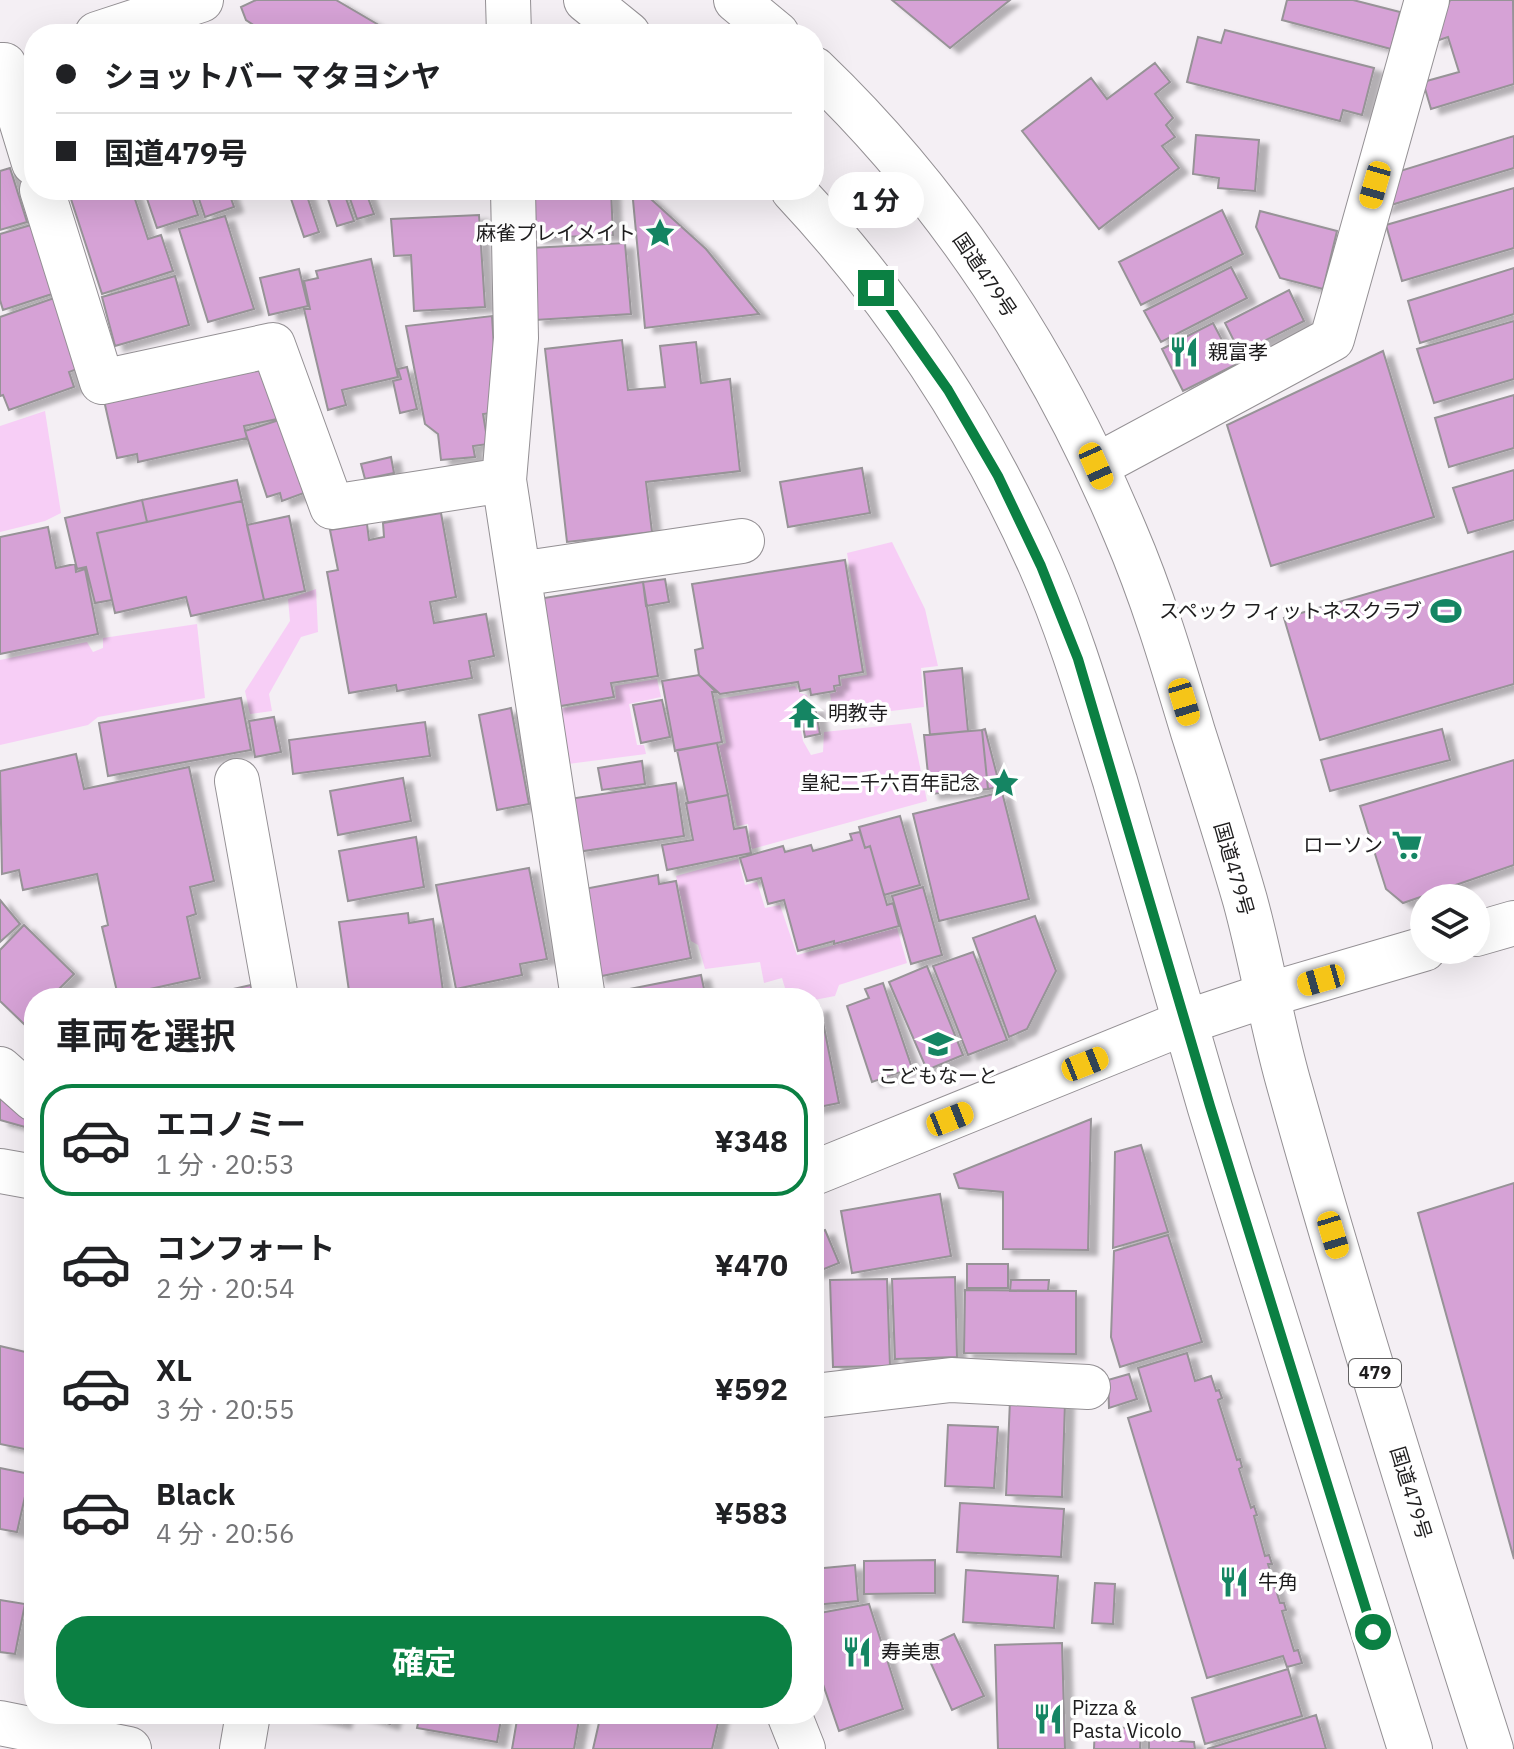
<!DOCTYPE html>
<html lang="ja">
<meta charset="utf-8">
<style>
:root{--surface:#fff;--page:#f2f2f2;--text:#202124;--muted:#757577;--line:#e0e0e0;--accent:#0b8043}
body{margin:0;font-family:"IBM Plex Sans","Noto Sans JP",sans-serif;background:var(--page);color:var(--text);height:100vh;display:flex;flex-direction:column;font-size:30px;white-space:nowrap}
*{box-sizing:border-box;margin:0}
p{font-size:26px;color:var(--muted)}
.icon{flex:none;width:44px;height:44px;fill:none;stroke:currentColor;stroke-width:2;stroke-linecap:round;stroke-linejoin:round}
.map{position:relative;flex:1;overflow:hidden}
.side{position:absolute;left:24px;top:988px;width:800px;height:736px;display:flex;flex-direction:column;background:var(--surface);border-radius:32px;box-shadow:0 8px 32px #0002}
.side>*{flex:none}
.hud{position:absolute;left:24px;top:24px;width:800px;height:176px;border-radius:32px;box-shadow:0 8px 32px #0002;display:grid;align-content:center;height:176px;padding:0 32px;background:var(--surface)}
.buttons{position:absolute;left:1410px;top:884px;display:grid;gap:16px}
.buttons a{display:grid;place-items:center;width:80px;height:80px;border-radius:50%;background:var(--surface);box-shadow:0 8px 32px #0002;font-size:40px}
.end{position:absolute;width:36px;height:36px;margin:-18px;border:10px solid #0b8043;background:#fff;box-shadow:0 0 0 4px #fff}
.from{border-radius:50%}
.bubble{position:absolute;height:56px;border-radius:28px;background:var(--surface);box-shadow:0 8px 32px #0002;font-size:26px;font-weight:700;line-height:56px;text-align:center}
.car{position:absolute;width:24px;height:48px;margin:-24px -12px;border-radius:10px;box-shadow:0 0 6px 2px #0007;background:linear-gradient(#f5c518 24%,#345 0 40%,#f5c518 0 76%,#345 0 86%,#f5c518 0)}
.hud b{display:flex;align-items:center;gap:28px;height:76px;font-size:30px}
.hud b+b{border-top:2px solid var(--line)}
.hud i{width:20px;height:20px;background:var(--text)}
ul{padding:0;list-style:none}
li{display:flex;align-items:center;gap:24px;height:112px;margin:0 16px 12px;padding:0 16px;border:4px solid transparent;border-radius:32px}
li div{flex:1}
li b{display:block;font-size:30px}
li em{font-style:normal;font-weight:700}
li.selected{border-color:var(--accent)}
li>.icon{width:72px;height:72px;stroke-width:1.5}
h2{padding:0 32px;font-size:36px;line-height:96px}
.cta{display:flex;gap:16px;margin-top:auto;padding:16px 32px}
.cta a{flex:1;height:92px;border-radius:32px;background:var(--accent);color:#fff;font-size:32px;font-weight:700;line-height:92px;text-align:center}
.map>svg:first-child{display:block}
.green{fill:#f7cef6}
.building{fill:#d6a2d6;stroke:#979397;stroke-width:2;filter:url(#shadow)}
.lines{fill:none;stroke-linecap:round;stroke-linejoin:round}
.minor-casing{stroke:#949094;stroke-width:46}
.highway-casing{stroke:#949094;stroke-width:46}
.minor{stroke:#fff;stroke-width:44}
.highway{stroke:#fff;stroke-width:44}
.route{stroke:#0b8043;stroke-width:10}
.labels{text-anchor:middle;stroke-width:7;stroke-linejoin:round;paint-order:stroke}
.shield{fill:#fff;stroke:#626162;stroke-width:2}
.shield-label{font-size:18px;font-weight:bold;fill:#1e1d1e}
.poi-label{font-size:20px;fill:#1e1d1e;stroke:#fff;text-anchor:start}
.street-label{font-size:20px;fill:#1e1d1e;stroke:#fff}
</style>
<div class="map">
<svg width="1514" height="1749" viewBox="0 0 1514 1749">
<defs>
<filter id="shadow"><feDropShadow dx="9" dy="5" stdDeviation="2" flood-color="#0004"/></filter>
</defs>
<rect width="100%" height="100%" fill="#f4eff4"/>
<path class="green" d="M 45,411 L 61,513 L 45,521 L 0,532 L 0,426 Z
M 892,542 L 925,609 L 938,666 L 921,668 L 924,707 L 834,718 L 830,694 L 836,692 L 836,687 L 842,686 L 841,679 L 867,675 L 847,553 Z
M 316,589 L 318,632 L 301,637 L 269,694 L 272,711 L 250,714 L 245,691 L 290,621 L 288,599 Z
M 197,624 L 205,698 L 98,717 L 88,725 L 0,745 L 0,660 L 87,642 L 93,652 L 103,648 L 103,638 Z
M 657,679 L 661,697 L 629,704 L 637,745 L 644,745 L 646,754 L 560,765 L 553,710 L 616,699 L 615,686 Z
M 795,686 L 800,693 L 807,695 L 810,704 L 797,709 L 803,741 L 811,755 L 823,752 L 824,732 L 911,723 L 927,801 L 752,849 L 748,824 L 737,826 L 719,746 L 726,743 L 718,699 Z
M 738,859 L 745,885 L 757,882 L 765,908 L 780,905 L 797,955 L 897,928 L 907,963 L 839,985 L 835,996 L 814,1000 L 788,998 L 782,978 L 764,983 L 760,962 L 705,969 L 698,945 L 691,941 L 676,876 Z"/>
<path class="building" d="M 256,0 L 336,0 L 394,34 L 267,34 L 246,20 L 241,7 Z
M 892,0 L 1010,0 L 950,48 Z
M 1287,0 L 1353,0 L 1400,12 L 1391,49 L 1282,20 Z
M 1450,0 L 1513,0 L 1514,84 L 1431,109 L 1423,82 L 1459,72 L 1448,37 L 1433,42 Z
M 1225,30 L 1374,68 L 1362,115 L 1343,110 L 1340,121 L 1187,82 L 1198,37 L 1221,43 Z
M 1155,63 L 1170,82 L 1155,94 L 1173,118 L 1166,125 L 1175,137 L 1162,146 L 1179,168 L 1099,229 L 1022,131 L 1091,78 L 1107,99 Z
M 1196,135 L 1259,140 L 1255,191 L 1218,188 L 1219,178 L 1193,174 Z
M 1514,136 L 1514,168 L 1381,208 L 1400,171 Z
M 10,168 L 27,222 L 0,230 L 0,171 Z
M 1514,188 L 1514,248 L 1402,281 L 1386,225 Z
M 68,190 L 132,190 L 148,239 L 161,235 L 173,271 L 102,294 Z
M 144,190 L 190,190 L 198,215 L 157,228 Z
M 196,190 L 228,190 L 234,207 L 205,217 Z
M 288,190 L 305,190 L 319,232 L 304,237 Z
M 325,190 L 343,190 L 354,221 L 337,226 Z
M 347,190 L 365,190 L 374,214 L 357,219 Z
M 533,190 L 611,190 L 613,235 L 535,238 Z
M 642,191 L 706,249 L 759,314 L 645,328 L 633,200 Z
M 1222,210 L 1243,254 L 1141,305 L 1119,262 Z
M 1260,211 L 1337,231 L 1323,289 L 1280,278 L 1256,227 Z
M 479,215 L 485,307 L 414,311 L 411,255 L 394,256 L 391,219 Z
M 225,216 L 254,309 L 208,322 L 179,229 Z
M 31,225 L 52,294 L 3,310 L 0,300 L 0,234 Z
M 625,243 L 631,314 L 535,320 L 531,248 Z
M 371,259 L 398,377 L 342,390 L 346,405 L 328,410 L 304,309 L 310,309 L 304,281 L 318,278 L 316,271 Z
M 1231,267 L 1247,298 L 1161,342 L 1144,311 Z
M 1514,268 L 1514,314 L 1420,343 L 1408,301 Z
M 299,269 L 308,306 L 269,315 L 260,278 Z
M 175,276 L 189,325 L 115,346 L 102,297 Z
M 1289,290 L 1304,321 L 1240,353 L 1225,323 Z
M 57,297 L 82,367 L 69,372 L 74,387 L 9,410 L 3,395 L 0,396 L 0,317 Z
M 492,316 L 498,412 L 483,414 L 488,444 L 473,446 L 475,457 L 441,460 L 438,434 L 425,424 L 406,326 Z
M 1514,321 L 1514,379 L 1434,403 L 1417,349 Z
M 1213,323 L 1235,365 L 1183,391 L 1162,349 Z
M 622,340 L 628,390 L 665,387 L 660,346 L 696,342 L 701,383 L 730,379 L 740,471 L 646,482 L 652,532 L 567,542 L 545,349 Z
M 1383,351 L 1434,517 L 1271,566 L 1227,425 Z
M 263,361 L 277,419 L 244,426 L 247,438 L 138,462 L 137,454 L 117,458 L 103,396 Z
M 407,367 L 417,409 L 400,413 L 393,381 L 401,379 L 398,369 Z
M 1514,395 L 1514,448 L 1449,467 L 1435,418 Z
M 279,420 L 304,493 L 282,501 L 280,493 L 267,497 L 245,431 Z
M 391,457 L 394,473 L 365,479 L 361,464 Z
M 862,468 L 870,513 L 788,527 L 780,482 Z
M 1514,470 L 1514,520 L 1468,533 L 1453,488 Z
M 237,480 L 242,501 L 147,522 L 142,500 Z
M 142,500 L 147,522 L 97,533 L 112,600 L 95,603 L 86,567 L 77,569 L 65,518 Z
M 242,501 L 264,600 L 191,616 L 186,597 L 115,613 L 97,533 Z
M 441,513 L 456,597 L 430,602 L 434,623 L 486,614 L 494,656 L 469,661 L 472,678 L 397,691 L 396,685 L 349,693 L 327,572 L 338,570 L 330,530 L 367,524 L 369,540 L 384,537 L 383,523 Z
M 289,516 L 305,591 L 264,600 L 247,525 Z
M 48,527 L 56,568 L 75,564 L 76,572 L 85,569 L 98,634 L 0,654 L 0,537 Z
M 1514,551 L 1514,684 L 1320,740 L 1284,618 Z
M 845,560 L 863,672 L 839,676 L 840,685 L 834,686 L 835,691 L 811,695 L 810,689 L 800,691 L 798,682 L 720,694 L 699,675 L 695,650 L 703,648 L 692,584 Z
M 665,579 L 669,602 L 646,606 L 643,582 Z
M 643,582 L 658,676 L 611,683 L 614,697 L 555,707 L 538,599 Z
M 962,668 L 968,731 L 930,735 L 924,672 Z
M 699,675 L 716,692 L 712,692 L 722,742 L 675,751 L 662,681 Z
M 241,698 L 251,750 L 108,776 L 99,723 Z
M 662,700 L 670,737 L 641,743 L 633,705 Z
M 815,707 L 820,734 L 805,737 L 800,710 Z
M 511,708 L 529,804 L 497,810 L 479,715 Z
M 274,717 L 281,752 L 255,757 L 249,721 Z
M 425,722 L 430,756 L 293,774 L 289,740 Z
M 985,729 L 1000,787 L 988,789 L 982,730 Z
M 1442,729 L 1450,760 L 1330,791 L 1321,760 Z
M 982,730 L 988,789 L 930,794 L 924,735 Z
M 717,743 L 728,795 L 688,803 L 677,750 Z
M 76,754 L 84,789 L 189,767 L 214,881 L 190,887 L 196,914 L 187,917 L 200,978 L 118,996 L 102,927 L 108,925 L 97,874 L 23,890 L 19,870 L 2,874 L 0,771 Z
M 1514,760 L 1514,865 L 1403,903 L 1386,889 L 1360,806 Z
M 642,761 L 645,784 L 602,790 L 598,768 Z
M 403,778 L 411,821 L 338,835 L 330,791 Z
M 676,783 L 684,836 L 577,852 L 569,799 Z
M 1002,792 L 1029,899 L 939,921 L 913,814 Z
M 728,795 L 734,829 L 746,827 L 751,853 L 667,870 L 662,845 L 693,840 L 686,803 Z
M 900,816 L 920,885 L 884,895 L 870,846 L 865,848 L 859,827 Z
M 860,832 L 865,848 L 870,846 L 887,905 L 893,903 L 899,926 L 834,944 L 834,941 L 798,951 L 784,900 L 768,904 L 761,878 L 747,881 L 740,858 L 783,846 L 785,852 L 811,845 L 813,851 L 852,840 L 850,834 Z
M 416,837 L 424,887 L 348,901 L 339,851 Z
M 529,868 L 547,959 L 520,964 L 522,975 L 456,989 L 436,885 Z
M 658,875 L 659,884 L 676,881 L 691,958 L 597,977 L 579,890 Z
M 923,887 L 942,955 L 911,964 L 892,896 Z
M 0,900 L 20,924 L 0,942 Z
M 408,913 L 409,923 L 433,919 L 444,998 L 350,998 L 339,922 Z
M 1035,916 L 1056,971 L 1027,1029 L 1009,1037 L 973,938 Z
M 24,925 L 74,974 L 50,998 L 34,998 L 34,1014 L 24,1024 L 0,1001 L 0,950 Z
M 973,952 L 1007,1040 L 968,1055 L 933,966 Z
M 927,966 L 963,1055 L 927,1070 L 889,982 Z
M 701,975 L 706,998 L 600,998 L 599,995 Z
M 883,983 L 912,1068 L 872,1082 L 847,1006 L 869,998 L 865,989 Z
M 251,985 L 253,998 L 234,998 L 233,989 Z
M 820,1007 L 839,1103 L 814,1108 L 814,1008 Z
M 0,1075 L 32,1103 L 25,1127 L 0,1120 Z
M 1091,1119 L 1088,1250 L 1003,1249 L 1003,1192 L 959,1188 L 954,1174 Z
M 1141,1145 L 1168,1232 L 1113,1248 L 1115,1152 Z
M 1514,1183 L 1514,1559 L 1418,1213 Z
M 940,1194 L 951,1256 L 852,1273 L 841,1211 Z
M 825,1230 L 839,1263 L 814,1273 L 814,1234 Z
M 1168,1235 L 1202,1342 L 1120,1367 L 1111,1337 L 1114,1251 Z
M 967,1264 L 1008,1264 L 1008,1288 L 967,1288 Z
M 955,1277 L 957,1357 L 895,1359 L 892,1279 Z
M 887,1279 L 890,1366 L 833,1367 L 830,1280 Z
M 1011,1280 L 1049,1280 L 1048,1291 L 1010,1291 Z
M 965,1290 L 1076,1291 L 1076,1354 L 964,1353 Z
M 0,1346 L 34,1354 L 34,1451 L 0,1444 Z
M 1187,1353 L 1195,1381 L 1211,1376 L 1216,1391 L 1219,1390 L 1222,1398 L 1218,1400 L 1237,1460 L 1240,1459 L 1242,1467 L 1239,1469 L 1251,1508 L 1254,1506 L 1257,1515 L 1254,1516 L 1265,1556 L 1269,1555 L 1272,1564 L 1268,1564 L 1280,1603 L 1284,1603 L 1286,1610 L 1282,1611 L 1294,1651 L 1298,1650 L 1302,1663 L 1287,1667 L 1283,1656 L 1207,1678 L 1128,1418 L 1151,1411 L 1138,1368 Z
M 1129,1374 L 1137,1399 L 1109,1408 L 1108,1380 Z
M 1010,1400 L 1065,1402 L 1062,1497 L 1006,1495 Z
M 948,1425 L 998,1427 L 994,1488 L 945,1486 Z
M 0,1468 L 30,1474 L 17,1532 L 0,1529 Z
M 960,1503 L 1064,1509 L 1061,1557 L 957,1552 Z
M 935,1560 L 935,1593 L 864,1594 L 864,1561 Z
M 855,1565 L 858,1601 L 814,1605 L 814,1569 Z
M 966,1570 L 1058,1576 L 1054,1628 L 963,1622 Z
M 1095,1583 L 1115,1584 L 1113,1624 L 1092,1623 Z
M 0,1600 L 25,1604 L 15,1654 L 0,1652 Z
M 869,1604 L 903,1709 L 839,1731 L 814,1658 L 814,1614 Z
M 954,1634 L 984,1696 L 952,1710 L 924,1648 Z
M 1062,1643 L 1065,1749 L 998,1749 L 995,1645 Z
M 1288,1669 L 1302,1716 L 1205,1744 L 1192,1698 Z
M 299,1714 L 344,1714 L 342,1723 Z
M 356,1714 L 393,1714 L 390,1724 Z
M 420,1714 L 502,1714 L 497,1742 L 417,1728 Z
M 518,1714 L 580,1714 L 574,1749 L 512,1749 Z
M 601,1714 L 720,1714 L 712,1749 L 593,1749 Z
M 1316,1715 L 1326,1749 L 1207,1749 Z
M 1095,1726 L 1141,1729 L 1140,1749 L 1094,1749 Z
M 1149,1739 L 1194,1742 L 1195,1749 L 1149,1749 Z"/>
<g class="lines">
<g class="minor-casing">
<path id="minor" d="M 508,0 L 509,34
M 97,34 L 201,0
M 0,65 L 4,65 L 34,163
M 42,190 L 102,382 L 273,345 L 332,507 L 504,480
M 513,190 L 516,338 L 504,480 L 583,998
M 1096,466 L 1332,339 L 1427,0
M 519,574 L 742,541
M 237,781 L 276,998
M 1476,934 L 1514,923
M 0,1069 L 34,1099
M 0,1171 L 34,1177
M 814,1173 L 1186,1022 L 1267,995 L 1424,949
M 814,1396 L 951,1380 L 1088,1387
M 789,1714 L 803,1749
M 0,1723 L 129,1749
M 242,1749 L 248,1714"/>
</g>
<g class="highway-casing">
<path id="highway" d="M 586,0 L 628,34
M 736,0 L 777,34
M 814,69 C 949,198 1053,360 1125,532 C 1153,597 1173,665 1193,732 C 1211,788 1229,844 1245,900 C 1262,962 1272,1026 1290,1088 C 1352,1310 1421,1530 1491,1749
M 793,190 C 896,300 979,427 1040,564 C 1071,634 1092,708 1115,781 C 1147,890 1178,999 1210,1108 C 1275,1322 1343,1535 1410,1749"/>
</g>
<use href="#minor" class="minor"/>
<use href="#highway" class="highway"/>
</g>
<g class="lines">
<path class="route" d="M 876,288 L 948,390 L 998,476 L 1041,566 L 1078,659 L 1210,1106 L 1373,1632"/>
</g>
<defs>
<g id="sight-bare" transform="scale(2.4)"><path d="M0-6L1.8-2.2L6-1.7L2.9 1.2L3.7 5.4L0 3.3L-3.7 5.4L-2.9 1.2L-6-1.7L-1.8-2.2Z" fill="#158563" stroke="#fff" stroke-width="2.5" paint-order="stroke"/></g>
<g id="restaurant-bare" transform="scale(2.4)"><path d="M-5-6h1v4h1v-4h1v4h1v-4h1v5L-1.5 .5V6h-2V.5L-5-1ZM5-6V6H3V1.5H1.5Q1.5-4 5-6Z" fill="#158563" stroke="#fff" stroke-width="2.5" paint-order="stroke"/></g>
<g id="stadium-bare" transform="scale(2.4)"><path d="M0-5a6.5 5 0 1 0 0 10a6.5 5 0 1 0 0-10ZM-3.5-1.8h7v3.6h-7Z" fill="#158563" stroke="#fff" stroke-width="2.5" paint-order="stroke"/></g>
<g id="temple-bare" transform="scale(2.4)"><path d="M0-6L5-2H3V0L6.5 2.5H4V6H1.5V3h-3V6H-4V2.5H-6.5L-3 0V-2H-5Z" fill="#158563" stroke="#fff" stroke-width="2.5" paint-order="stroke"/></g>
<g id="supermarket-bare" transform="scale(2.4)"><path d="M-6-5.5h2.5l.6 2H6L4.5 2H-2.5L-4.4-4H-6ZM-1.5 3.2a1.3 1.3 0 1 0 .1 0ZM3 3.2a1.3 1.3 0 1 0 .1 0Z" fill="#158563" stroke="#fff" stroke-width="2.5" paint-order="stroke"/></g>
<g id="school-bare" transform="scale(2.4)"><path d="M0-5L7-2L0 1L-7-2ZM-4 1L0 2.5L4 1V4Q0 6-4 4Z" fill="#158563" stroke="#fff" stroke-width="2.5" paint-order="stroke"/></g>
</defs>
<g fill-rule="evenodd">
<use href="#sight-bare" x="660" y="233"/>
<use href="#restaurant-bare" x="1184" y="352"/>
<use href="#stadium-bare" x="1446" y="611"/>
<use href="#temple-bare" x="804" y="713"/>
<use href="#sight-bare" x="1004" y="783"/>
<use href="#supermarket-bare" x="1407" y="845"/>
<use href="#school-bare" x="938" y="1044"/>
<use href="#restaurant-bare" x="1234" y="1582"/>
<use href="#restaurant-bare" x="857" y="1652"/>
<use href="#restaurant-bare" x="1048" y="1719"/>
</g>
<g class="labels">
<rect class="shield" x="1349" y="1359" width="52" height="28" rx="6"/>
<g class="shield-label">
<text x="1375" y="1379">479</text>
</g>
<g class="poi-label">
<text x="636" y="240" text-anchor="end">麻雀プレイメイト</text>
<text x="1208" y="359">親富孝</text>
<text x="1422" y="618" text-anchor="end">スペック フィットネスクラブ</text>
<text x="828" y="720">明教寺</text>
<text x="980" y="790" text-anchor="end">皇紀二千六百年記念</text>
<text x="1383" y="852" text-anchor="end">ローソン</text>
<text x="938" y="1083" text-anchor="middle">こどもなーと</text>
<text x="1258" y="1589">牛角</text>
<text x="881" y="1659">寿美恵</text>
<text x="1072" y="1715">Pizza &amp;<tspan x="1072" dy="23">Pasta Vicolo</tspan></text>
</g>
<g class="street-label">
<text transform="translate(985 275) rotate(56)" y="7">国道479号</text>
<text transform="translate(1234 869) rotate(74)" y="7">国道479号</text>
<text transform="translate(1411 1493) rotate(73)" y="7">国道479号</text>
</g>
</g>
</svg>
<div class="buttons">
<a><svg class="icon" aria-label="layers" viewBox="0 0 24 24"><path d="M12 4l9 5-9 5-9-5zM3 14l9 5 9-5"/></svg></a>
</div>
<i class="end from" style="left:1373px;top:1632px"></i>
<i class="end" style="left:876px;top:288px"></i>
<div class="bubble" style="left:828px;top:172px;width:96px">1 分</div>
<i class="car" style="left:1375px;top:185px;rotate:196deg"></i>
<i class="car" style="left:1096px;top:466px;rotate:156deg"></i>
<i class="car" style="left:1184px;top:702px;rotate:163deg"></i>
<i class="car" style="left:1321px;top:980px;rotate:254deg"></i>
<i class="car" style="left:1085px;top:1064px;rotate:68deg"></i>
<i class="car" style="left:950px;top:1119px;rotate:68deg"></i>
<i class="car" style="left:1333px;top:1235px;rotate:163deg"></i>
<div class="hud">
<b><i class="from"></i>ショットバー マタヨシヤ</b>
<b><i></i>国道479号</b>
</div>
<section class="side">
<h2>車両を選択</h2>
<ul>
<li class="selected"><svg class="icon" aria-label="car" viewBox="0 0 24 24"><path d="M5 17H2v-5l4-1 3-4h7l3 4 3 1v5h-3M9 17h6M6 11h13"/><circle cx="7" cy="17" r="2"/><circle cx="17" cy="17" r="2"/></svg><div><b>エコノミー</b><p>1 分 · 20:53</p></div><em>¥348</em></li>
<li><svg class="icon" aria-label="car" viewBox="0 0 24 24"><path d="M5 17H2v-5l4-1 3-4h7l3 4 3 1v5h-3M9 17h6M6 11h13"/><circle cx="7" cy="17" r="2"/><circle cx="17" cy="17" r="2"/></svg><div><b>コンフォート</b><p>2 分 · 20:54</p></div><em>¥470</em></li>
<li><svg class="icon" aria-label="car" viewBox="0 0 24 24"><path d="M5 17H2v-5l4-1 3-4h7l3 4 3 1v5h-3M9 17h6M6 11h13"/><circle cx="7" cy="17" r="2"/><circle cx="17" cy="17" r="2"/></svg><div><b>XL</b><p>3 分 · 20:55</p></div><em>¥592</em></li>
<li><svg class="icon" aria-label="car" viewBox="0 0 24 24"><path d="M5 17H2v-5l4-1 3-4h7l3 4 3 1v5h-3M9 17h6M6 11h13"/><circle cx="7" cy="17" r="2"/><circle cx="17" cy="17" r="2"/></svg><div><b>Black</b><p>4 分 · 20:56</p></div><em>¥583</em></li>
</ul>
<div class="cta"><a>確定</a></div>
</section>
</div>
